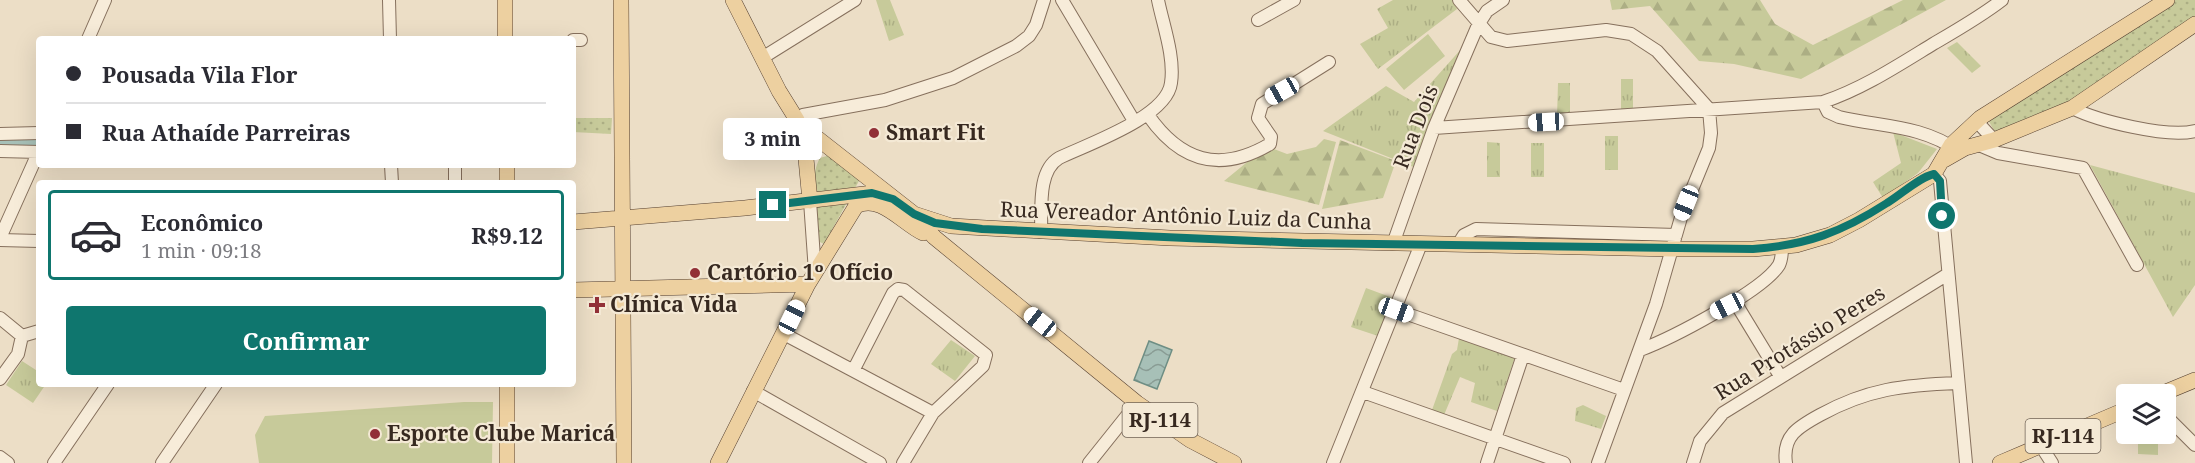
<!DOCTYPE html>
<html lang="pt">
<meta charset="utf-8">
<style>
:root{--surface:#fff;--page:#f7f7f7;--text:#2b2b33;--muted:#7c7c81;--line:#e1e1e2;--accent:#0f766e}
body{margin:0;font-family:"Noto Serif",serif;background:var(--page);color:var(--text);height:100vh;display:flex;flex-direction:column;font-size:22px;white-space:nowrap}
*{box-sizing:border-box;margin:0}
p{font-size:20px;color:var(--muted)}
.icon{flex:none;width:33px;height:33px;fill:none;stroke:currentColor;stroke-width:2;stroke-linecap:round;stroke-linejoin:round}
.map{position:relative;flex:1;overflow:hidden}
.sheet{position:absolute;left:36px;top:180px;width:540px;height:207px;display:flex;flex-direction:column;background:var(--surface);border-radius:6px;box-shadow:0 6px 24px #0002}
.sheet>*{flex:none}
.banner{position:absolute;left:36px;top:36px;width:540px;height:132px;border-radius:6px;box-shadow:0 6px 24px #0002;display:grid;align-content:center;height:132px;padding:0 30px;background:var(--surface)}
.fabs{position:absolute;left:2116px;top:384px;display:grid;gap:12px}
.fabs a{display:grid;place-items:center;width:60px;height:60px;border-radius:6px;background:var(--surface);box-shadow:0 6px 24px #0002;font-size:30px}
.end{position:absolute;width:27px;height:27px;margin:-14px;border:8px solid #0f766e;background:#fff;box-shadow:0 0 0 3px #fff}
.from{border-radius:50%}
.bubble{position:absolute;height:42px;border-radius:6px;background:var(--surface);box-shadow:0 6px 24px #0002;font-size:20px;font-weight:700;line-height:42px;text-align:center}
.car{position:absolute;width:18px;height:36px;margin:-18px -9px;border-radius:8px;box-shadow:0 0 4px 2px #0007;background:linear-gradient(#fff 24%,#345 0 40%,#fff 0 76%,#345 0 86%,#fff 0)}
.banner b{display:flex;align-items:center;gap:21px;height:57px;font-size:22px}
.banner b+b{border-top:2px solid var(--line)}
.banner i{width:15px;height:15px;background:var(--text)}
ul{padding:10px 0 0;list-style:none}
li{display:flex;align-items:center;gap:18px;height:90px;margin:0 12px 9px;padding:0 18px;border:3px solid transparent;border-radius:6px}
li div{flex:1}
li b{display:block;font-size:22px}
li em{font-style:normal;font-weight:700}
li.selected{border-color:var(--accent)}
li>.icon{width:54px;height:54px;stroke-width:1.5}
.cta{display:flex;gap:12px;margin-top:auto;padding:12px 30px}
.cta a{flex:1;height:69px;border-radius:6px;background:var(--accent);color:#fff;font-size:24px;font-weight:700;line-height:69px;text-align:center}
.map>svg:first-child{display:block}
.grass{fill:url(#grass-tufts)}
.forest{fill:url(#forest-firs)}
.park{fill:url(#park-dots)}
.pitch{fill:#c7ca9a}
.water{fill:url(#water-waves);stroke:#6e8e84;stroke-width:1.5}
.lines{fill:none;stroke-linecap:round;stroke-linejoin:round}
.river{stroke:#a7c0b7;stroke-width:15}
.minor-casing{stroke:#86705d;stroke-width:14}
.major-casing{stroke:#543f30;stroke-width:16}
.minor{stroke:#f7ecd9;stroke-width:12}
.major{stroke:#edd0a0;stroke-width:15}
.route{stroke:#0f766e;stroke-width:8}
.poi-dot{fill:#923037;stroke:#f4e9d5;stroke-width:2}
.labels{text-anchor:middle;stroke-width:4.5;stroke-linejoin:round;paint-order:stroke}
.shield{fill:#f4e9d5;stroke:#706356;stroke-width:1.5}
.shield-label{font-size:20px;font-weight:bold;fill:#372920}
.street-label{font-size:21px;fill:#372920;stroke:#f4e9d5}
.poi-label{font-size:21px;font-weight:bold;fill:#372920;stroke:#f4e9d5;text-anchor:start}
</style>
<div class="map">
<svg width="2195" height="463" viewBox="0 0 2195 463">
<defs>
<pattern id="grass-tufts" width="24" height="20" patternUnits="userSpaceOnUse" patternTransform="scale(1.5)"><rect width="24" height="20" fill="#c7ca9a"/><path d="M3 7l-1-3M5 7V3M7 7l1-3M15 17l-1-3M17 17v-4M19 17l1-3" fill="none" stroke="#acae84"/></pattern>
<pattern id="forest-firs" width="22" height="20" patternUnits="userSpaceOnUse" patternTransform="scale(1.5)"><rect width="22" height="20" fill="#c7ca9a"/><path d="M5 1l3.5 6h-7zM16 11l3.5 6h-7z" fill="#acae84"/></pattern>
<pattern id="park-dots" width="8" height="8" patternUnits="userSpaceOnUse" patternTransform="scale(1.5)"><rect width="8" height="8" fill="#c7ca9a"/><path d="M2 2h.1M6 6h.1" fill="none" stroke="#acae84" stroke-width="1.8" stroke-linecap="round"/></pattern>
<pattern id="water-waves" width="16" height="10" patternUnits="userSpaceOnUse" patternTransform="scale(1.5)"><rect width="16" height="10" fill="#a7c0b7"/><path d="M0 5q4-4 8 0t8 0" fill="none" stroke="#899c94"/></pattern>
</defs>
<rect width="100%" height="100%" fill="#ecdec6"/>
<path class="grass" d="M 876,0 L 890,0 L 904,35 L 889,41 Z
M 1393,0 L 1452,0 L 1457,9 L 1378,69 L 1360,44 L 1388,28 L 1377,9 Z
M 1957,42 L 1981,66 L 1972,73 L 1947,48 Z
M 1462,48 L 1416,168 L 1323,131 L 1386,86 L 1414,102 Z
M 1621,79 L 1633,79 L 1633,113 L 1621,113 Z
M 1558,83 L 1570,83 L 1570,117 L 1557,117 Z
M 1893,132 L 1937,149 L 1918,173 L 1883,198 L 1873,182 L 1901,163 Z
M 1605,136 L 1618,136 L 1618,170 L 1605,170 Z
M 1487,142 L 1500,143 L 1500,177 L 1487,177 Z
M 1531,143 L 1544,143 L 1544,177 L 1531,177 Z
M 2090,165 L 2195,193 L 2195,285 L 2173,317 Z
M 1366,288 L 1393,298 L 1378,336 L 1351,327 Z
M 1459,338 L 1515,357 L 1497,411 L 1471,402 L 1475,383 L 1460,377 L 1444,415 L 1432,410 L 1452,354 L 1457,350 Z
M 951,340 L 975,356 L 955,381 L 931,364 Z
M 22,361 L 39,372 L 39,384 L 46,384 L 33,403 L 6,385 Z
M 1583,405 L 1606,416 L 1601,429 L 1575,421 L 1576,408 Z"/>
<path class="forest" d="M 1610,0 L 1760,0 L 1775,24 L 1813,45 L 1903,0 L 1946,0 L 1801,79 L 1734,64 L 1699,61 L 1650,6 L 1612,10 Z
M 1324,139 L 1336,142 L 1319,205 L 1224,181 L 1257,154 L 1274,149 L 1287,154 L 1316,147 Z
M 1340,140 L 1396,161 L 1383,198 L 1322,209 Z"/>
<path class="park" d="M 2174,0 L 2195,0 L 2195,19 L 2069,102 L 1996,134 L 1987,118 Z
M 573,118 L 612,118 L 611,134 L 573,132 Z
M 830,155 L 857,177 L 859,181 L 824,244 L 818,241 C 815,220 809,175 820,158 Z"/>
<path class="pitch" d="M 1428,34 L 1445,56 L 1404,90 L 1386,69 Z
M 464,402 L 493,402 L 492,463 L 259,463 L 255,435 L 265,416 Z
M 2138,434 L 2158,434 L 2158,455 L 2138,454 Z"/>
<path class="water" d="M 1149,341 L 1172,350 L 1157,389 L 1134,380 Z"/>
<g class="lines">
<path class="river" d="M 0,142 L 36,142"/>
<g class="minor-casing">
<path id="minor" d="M 389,0 L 390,39
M 1062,0 L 1134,121
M 1459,0 L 1491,37 L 1507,41 L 1606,30 L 1631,34 L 1657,51 L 1709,109
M 1258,20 L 1294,0
M 88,39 L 105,0
M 573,40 L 581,40
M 762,58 L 855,0
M 1823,102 L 1828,112 L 1839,117 C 1881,127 1922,125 1958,151
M 2072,108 C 2098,121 2167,138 2195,131
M 1148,115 C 1180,161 1219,174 1270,144 L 1271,137 L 1258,118 L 1262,104 L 1329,62
M 1980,118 L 1981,126 L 1994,140
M 802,126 L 797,120 L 803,115 L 885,100 L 953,78 L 1016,46 L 1029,36 L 1036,25 L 1044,0
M 1434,128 L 1823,102 C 1862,89 1897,66 1933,44 C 1957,30 1980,17 2002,0
M 0,134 L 39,133
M 1979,145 L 1998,153 L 2083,168 L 2137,265
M 0,151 L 39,152
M 391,165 L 392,183
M 1934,174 L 1940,181 L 1966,463
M 455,183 L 455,165
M 810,201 L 815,272
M 1041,232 C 1042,210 1037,171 1059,158 C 1088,144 1167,117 1171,83 C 1175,57 1163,25 1158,0
M 0,238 L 39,151
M 0,240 L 39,241
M 1459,243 L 1464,235 L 1476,229 L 1676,235
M 1393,244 L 1434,128 L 1478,25 L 1487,11 L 1503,0
M 1735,302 L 1780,376
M 1396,310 L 1624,390
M 0,318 L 22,336
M 784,334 L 933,413
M 22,336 L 39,331
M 1640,350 C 1670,339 1763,291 1779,265 C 1782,259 1782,253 1782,247
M 854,369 L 893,293 L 898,289 L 904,290 L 986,355 L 983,366 L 933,413 L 903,463
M 0,379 L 18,354 L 22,336
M 753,391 L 880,463
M 1363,392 L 1564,463
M 2166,412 L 2169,419 L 2195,445
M 2041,446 L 2052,463
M 0,457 L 8,463
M 54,463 L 108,384
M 162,463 L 216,384
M 1089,463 L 1137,403
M 1333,463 L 1421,244
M 1487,463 L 1523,355
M 1598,463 L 1656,304 L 1682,214 L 1709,148 L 1711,133 L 1709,109
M 1693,463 L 1700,441 L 1723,413 L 1948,274
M 1786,463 C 1782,436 1798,427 1820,415 C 1867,389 1904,385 1958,383"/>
</g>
<g class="major-casing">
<path id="major" d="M 505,0 L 505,39
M 621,0 L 624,463
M 733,0 L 779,91 L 797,120
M 803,127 L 914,214 L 934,237 L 1137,403 L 1190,440 L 1234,463
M 803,127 L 810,201
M 1944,160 L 1965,148 L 1994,140 L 2072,108 L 2195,24
M 507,165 L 507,183
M 914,214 L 951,226 L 1170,238 L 1672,249 L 1753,249 L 1796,245 L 1830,235 L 1859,220 L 1934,174 L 1951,145 L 1980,118 L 2167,0
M 573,222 L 745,208 L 873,193
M 573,290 L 808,284
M 507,384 L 507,463
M 2161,394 L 2195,380
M 718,463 L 808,284 L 856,206 C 880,193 903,224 923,233
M 2000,463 L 2127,409"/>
</g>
<use href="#minor" class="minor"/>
<use href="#major" class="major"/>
</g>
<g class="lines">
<path class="route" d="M 773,205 L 872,193 L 893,199 L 914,214 L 935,223 L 982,229 L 1302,243 L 1753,249 C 1807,245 1842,232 1887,203 C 1902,194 1918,178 1934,174 L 1940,181 L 1942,216"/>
</g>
<g class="poi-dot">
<circle cx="874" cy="133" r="6"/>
<circle cx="695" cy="273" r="6"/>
<path d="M594 296h6v6h6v6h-6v6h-6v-6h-6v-6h6z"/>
<circle cx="375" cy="434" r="6"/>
</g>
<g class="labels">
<g class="shield">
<rect x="1122.5" y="403" width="75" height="34" rx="4.5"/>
<rect x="2025.5" y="419" width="75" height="34" rx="4.5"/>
</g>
<g class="shield-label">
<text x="1160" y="427">RJ-114</text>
<text x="2063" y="443">RJ-114</text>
</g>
<g class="street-label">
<text transform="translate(1416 127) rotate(-69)" y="7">Rua Dois</text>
<text transform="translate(1186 216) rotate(2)" y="7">Rua Vereador Antônio Luiz da Cunha</text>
<text transform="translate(1800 343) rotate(-32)" y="7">Rua Protássio Peres</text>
</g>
<g class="poi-label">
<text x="886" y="140">Smart Fit</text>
<text x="707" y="280">Cartório 1º Ofício</text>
<text x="610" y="312">Clínica Vida</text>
<text x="387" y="441">Esporte Clube Maricá</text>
</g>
</g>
</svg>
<div class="fabs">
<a><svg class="icon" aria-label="layers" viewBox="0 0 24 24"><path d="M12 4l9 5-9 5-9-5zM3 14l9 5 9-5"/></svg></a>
</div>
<i class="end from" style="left:1942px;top:216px"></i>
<i class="end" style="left:773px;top:205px"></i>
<div class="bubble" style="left:723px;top:118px;width:99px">3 min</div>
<i class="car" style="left:1282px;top:91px;rotate:241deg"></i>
<i class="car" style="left:1546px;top:122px;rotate:267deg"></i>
<i class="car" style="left:1686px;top:203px;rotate:202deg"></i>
<i class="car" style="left:1727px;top:306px;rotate:243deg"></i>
<i class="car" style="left:1396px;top:310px;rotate:110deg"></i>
<i class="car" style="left:792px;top:317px;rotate:26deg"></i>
<i class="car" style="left:1040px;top:322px;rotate:309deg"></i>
<div class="banner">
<b><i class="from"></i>Pousada Vila Flor</b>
<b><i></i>Rua Athaíde Parreiras</b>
</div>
<section class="sheet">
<ul>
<li class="selected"><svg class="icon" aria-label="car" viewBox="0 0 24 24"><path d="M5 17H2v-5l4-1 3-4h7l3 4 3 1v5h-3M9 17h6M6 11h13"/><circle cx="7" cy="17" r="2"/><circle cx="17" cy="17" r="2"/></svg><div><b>Econômico</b><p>1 min · 09:18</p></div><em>R$9.12</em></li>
</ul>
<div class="cta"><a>Confirmar</a></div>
</section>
</div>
